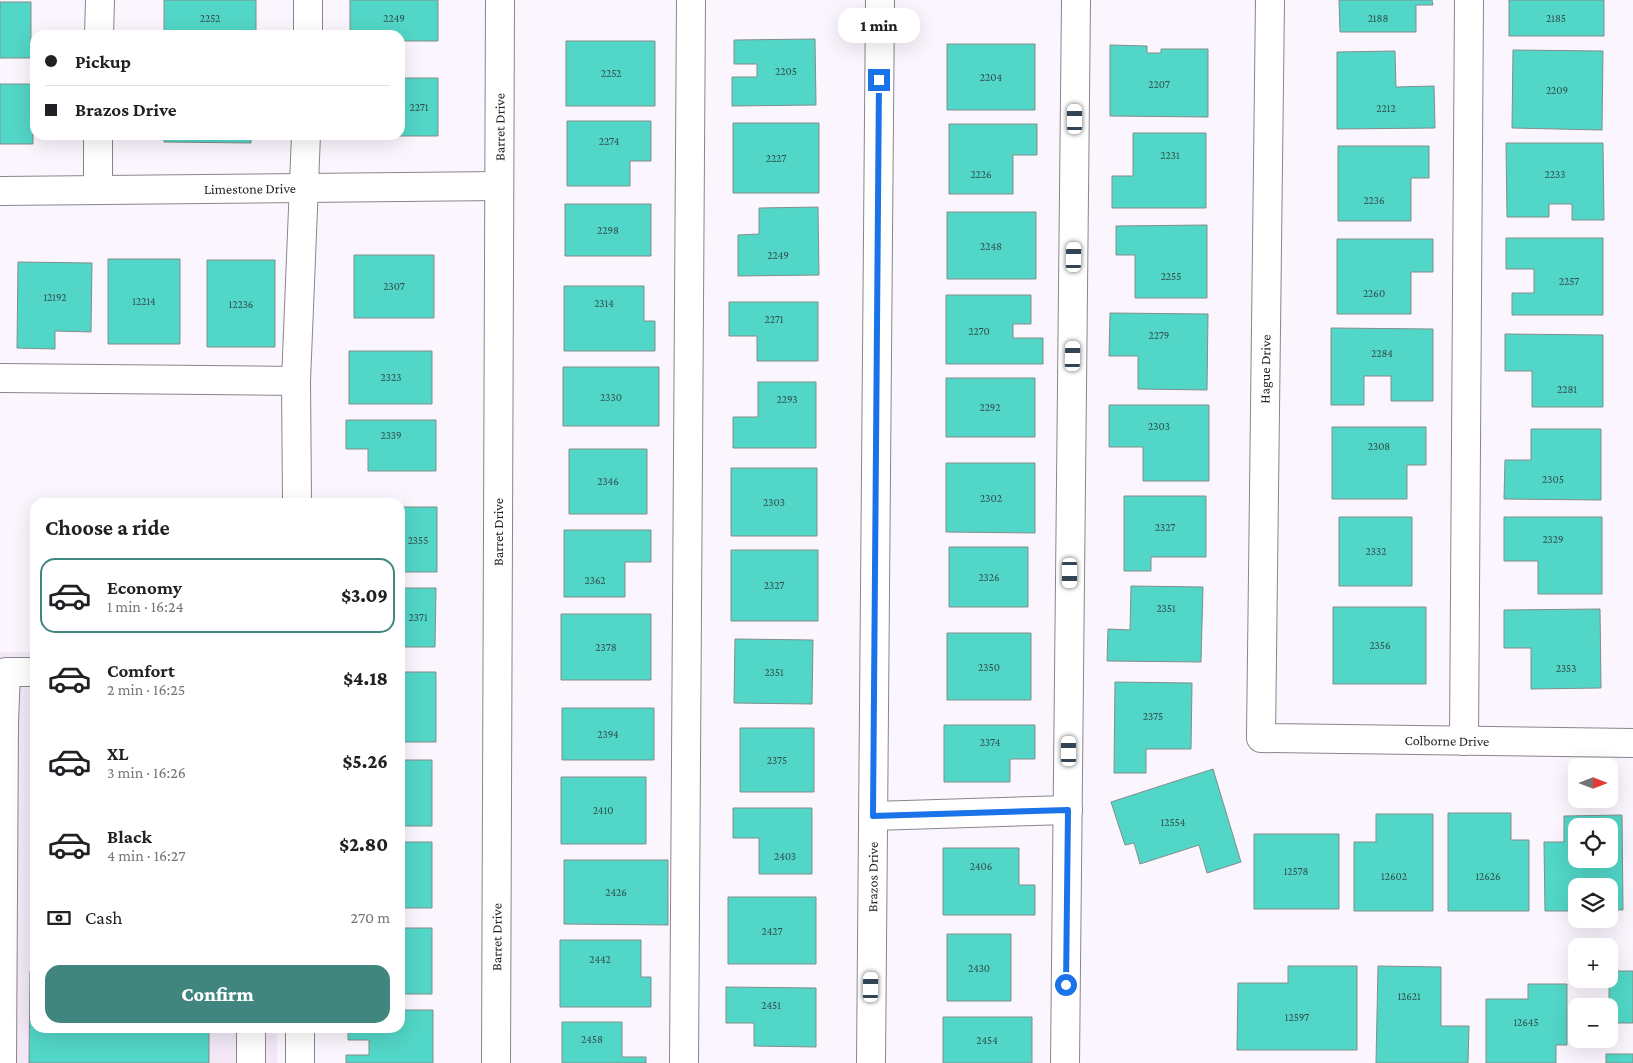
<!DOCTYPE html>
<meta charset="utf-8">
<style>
:root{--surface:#fff;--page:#f2f2f2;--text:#202124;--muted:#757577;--line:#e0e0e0;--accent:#40867e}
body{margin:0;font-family:"Crimson Pro",serif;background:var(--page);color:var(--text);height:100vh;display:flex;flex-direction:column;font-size:19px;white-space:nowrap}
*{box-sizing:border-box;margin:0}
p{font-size:16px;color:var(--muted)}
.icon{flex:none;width:28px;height:28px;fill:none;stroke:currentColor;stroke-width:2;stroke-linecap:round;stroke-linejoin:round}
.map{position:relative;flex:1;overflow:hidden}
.sheet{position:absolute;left:30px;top:498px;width:375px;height:535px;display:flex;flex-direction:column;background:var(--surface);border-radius:15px;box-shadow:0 5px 20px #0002}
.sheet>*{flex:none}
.banner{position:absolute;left:30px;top:30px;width:375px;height:110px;border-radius:15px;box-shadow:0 5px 20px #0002;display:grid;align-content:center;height:110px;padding:0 15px;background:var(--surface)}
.needle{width:32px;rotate:90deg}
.tools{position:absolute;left:1568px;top:758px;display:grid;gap:10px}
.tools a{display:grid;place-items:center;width:50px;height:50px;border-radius:10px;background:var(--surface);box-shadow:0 5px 20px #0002;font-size:25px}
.end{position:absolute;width:22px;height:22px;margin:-11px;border:6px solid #1a73e8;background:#fff;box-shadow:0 0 0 2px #fff}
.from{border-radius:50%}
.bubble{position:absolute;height:35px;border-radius:15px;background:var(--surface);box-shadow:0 5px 20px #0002;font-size:16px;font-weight:800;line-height:35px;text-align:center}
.car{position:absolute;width:15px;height:30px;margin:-15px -8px;border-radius:6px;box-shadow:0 0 4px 1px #0007;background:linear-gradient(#fff 24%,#345 0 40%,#fff 0 76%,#345 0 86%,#fff 0)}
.banner b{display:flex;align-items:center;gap:18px;height:48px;font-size:19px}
.banner b+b{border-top:1px solid var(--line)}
.banner i{width:12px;height:12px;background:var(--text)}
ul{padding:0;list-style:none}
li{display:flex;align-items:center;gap:15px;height:75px;margin:0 10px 8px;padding:0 5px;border:2px solid transparent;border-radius:15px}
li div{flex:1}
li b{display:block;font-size:19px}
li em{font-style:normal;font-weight:800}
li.selected{border-color:var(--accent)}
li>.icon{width:45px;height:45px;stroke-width:1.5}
h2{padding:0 15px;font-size:22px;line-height:60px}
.pay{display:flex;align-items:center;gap:12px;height:55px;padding:0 15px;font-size:19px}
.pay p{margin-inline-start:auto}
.action{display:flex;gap:10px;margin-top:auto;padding:10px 15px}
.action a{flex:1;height:58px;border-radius:15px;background:var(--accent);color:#fff;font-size:20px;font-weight:800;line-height:58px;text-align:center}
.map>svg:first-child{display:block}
.built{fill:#f2e8f6}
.building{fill:#52d6c7;stroke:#838d8c;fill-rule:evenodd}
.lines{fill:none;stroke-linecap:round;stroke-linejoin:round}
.minor-casing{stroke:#8a858c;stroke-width:30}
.minor{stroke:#fff;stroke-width:28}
.route{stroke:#1a73e8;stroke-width:6}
.labels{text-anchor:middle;stroke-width:4;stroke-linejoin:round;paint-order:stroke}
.number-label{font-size:11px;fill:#30504e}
.street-label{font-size:14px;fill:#252326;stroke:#fff}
</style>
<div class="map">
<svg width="1633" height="1063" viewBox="0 0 1633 1063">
<rect width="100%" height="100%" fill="#fbf6fe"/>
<path class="built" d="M 0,652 L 35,652 L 35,1028 L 277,1028 L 277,1063 L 0,1063 Z"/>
<path class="building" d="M 164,0 L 256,0 L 256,35 L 164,35 Z
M 350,0 L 438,0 L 438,41 L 400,41 L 400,35 L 350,35 Z
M 1339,0 L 1432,0 L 1433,5 L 1416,5 L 1416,32 L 1340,32 Z
M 1509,0 L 1604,0 L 1604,36 L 1509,36 Z
M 0,2 L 31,2 L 31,58 L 0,58 Z
M 815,39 L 816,105 L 732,106 L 732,77 L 757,77 L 757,64 L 734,64 L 734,40 Z
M 566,41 L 655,41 L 655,106 L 566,106 Z
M 947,44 L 1035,44 L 1035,110 L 947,110 Z
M 1110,45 L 1147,46 L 1147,53 L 1161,53 L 1161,49 L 1208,49 L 1208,117 L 1110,116 Z
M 1513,50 L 1603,51 L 1602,130 L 1512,128 Z
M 1395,51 L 1396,87 L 1434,86 L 1435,128 L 1337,129 L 1337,52 Z
M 400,78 L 438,78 L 438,136 L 347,136 L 400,135 Z
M 0,84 L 33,84 L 33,144 L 0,144 Z
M 567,121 L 651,121 L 651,161 L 630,161 L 630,186 L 567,186 Z
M 733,123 L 819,123 L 819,193 L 733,193 Z
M 949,124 L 1037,124 L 1037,155 L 1013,155 L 1013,194 L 949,194 Z
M 1133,133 L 1206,133 L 1206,208 L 1112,208 L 1112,176 L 1133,176 Z
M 164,135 L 251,135 L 251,143 L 164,142 Z
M 1506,143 L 1603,143 L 1604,220 L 1572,220 L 1572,204 L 1549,204 L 1549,217 L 1507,217 Z
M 1338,146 L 1429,146 L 1429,178 L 1411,178 L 1411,221 L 1338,221 Z
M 565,204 L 651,204 L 651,256 L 565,256 Z
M 818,207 L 819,275 L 738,276 L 738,235 L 759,234 L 759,208 Z
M 947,212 L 1036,212 L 1036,279 L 947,279 Z
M 1207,225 L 1207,298 L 1135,298 L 1135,255 L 1116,255 L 1116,226 Z
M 1506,238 L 1603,238 L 1603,315 L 1512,315 L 1512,293 L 1534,293 L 1534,269 L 1506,269 Z
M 1337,239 L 1433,239 L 1433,272 L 1411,272 L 1411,314 L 1337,314 Z
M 354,255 L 434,255 L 434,318 L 354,318 Z
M 108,259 L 180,259 L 180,344 L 108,344 Z
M 207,260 L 275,260 L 275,347 L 207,347 Z
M 18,262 L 92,263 L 91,332 L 55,331 L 55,349 L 17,348 Z
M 564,286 L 644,286 L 644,321 L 655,321 L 655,351 L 564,351 Z
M 946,295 L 1031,295 L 1031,324 L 1013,324 L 1013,338 L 1043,338 L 1043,364 L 946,364 Z
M 729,302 L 818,302 L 818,361 L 757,361 L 757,336 L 729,336 Z
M 1110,313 L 1208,314 L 1207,390 L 1138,389 L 1138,356 L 1109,356 Z
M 1331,328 L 1433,329 L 1433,401 L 1391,401 L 1391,376 L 1364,376 L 1364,405 L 1331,405 Z
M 1505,334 L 1603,335 L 1603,407 L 1532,407 L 1532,371 L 1505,371 Z
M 349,351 L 432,351 L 432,404 L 349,404 Z
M 563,367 L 659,367 L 659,426 L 563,426 Z
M 946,378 L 1035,378 L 1035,437 L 946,437 Z
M 758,382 L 816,382 L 816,448 L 733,448 L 733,417 L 758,417 Z
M 1109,405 L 1209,405 L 1209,481 L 1143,481 L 1143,447 L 1109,447 Z
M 346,420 L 436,420 L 436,471 L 368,471 L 368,449 L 346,449 Z
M 1332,427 L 1426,427 L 1426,465 L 1407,465 L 1407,499 L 1332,499 Z
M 1531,429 L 1601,429 L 1601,500 L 1504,499 L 1505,460 L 1531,460 Z
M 569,449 L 647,449 L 647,514 L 569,514 Z
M 946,463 L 1035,463 L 1035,533 L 946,532 Z
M 731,468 L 817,468 L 817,536 L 731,536 Z
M 1124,496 L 1206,496 L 1206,557 L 1151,557 L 1151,571 L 1124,571 Z
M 400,507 L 437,507 L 437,572 L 400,572 Z
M 1339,517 L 1412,517 L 1412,586 L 1339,586 Z
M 1504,517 L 1602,517 L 1602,594 L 1538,594 L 1538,561 L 1504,561 Z
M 564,530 L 651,530 L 651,562 L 625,562 L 625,597 L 564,597 Z
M 949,547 L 1028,547 L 1028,607 L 949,607 Z
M 731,550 L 818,550 L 818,621 L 731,621 Z
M 1131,586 L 1203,587 L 1201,662 L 1107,661 L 1108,629 L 1130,630 Z
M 400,588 L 436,588 L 435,647 L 400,647 Z
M 1333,607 L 1426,607 L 1426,684 L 1333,684 Z
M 1600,609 L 1601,688 L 1531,689 L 1531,648 L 1504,648 L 1504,610 Z
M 561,614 L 651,614 L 651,680 L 561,680 Z
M 947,633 L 1031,633 L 1031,700 L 947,700 Z
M 735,639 L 813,640 L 812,704 L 734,703 Z
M 400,672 L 436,672 L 436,742 L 400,742 Z
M 1115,682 L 1192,683 L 1191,749 L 1146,749 L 1146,773 L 1114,773 Z
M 562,708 L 654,708 L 654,760 L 562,760 Z
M 34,720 L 35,720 L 35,846 L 33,846 Z
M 944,725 L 1035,725 L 1035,759 L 1010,759 L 1010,782 L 944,782 Z
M 740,728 L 814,728 L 814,792 L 740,792 Z
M 400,760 L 432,760 L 432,826 L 400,826 Z
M 1213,769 L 1241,862 L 1207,873 L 1199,845 L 1140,864 L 1134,843 L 1125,845 L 1111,802 Z
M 561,777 L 646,777 L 646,844 L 561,844 Z
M 733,808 L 812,808 L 812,874 L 759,874 L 759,838 L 733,838 Z
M 1448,813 L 1511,813 L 1511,840 L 1529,840 L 1529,911 L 1448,911 Z
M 1376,814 L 1433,814 L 1433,911 L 1354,911 L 1354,842 L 1376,842 Z
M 1622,815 L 1623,910 L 1609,910 L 1609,886 L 1576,886 L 1576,911 L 1545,911 L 1544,842 L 1564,842 L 1564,816 ZM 1576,826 L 1609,826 L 1609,859 L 1576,859 Z
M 1254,834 L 1339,834 L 1339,909 L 1254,909 Z
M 400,842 L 432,842 L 432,908 L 400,908 Z
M 943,848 L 1019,848 L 1019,885 L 1035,885 L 1035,915 L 943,915 Z
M 564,860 L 668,860 L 668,925 L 564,924 Z
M 728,897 L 816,897 L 816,964 L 728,964 Z
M 400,928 L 432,928 L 432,994 L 400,994 Z
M 947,934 L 1011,934 L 1011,1001 L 947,1001 Z
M 560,940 L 641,940 L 641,977 L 651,977 L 651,1007 L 560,1007 Z
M 1288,966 L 1357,966 L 1357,1050 L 1237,1050 L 1238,983 L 1288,983 Z
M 1378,966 L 1441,967 L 1441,1026 L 1469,1026 L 1468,1063 L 1376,1063 Z
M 30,971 L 35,971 L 35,1028 L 209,1028 L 209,1063 L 29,1063 Z
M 1609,971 L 1633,971 L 1633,1023 L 1609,1023 Z
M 1528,984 L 1567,984 L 1567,1045 L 1556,1045 L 1556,1063 L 1486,1063 L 1486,999 L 1528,999 Z
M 726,987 L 816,988 L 816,1047 L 754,1046 L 754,1023 L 726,1023 Z
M 400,1010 L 433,1010 L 433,1063 L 346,1063 L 346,1055 L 369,1055 L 369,1040 L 348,1040 L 348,1028 L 400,1028 Z
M 943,1017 L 1032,1017 L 1032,1063 L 943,1063 Z
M 562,1022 L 622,1022 L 622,1057 L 646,1057 L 646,1063 L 562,1063 Z
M 1606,1054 L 1633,1054 L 1633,1063 L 1606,1063 Z"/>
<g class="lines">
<g class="minor-casing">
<g id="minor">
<path id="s1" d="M 1270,0 L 1261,738 L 1633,743"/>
<path d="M 99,35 L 100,0"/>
<path d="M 308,35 L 308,0"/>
<path d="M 98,190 L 98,135"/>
<path id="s2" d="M 0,191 L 499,186"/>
<path d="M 0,378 L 296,381"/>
<path d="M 297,502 L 296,381 L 306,135"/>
<path d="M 1464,741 L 1469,0"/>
<path d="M 873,816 L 1068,810"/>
<path d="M 251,1028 L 251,1063"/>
<path d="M 300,1028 L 300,1063"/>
<path d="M 2,1063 L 4,722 L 6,672 L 35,672"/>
<path id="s3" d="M 496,1063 L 500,0"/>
<path d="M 684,1063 L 691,0"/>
<path id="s4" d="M 871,1063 L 880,0"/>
<path d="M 1065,1063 L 1076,0"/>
</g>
</g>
<use href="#minor" class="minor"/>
</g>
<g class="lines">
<path class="route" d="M 879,80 L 873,816 L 1068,810 L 1066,985"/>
</g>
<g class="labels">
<g class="number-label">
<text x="210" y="22">2252</text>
<text x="394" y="22">2249</text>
<text x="1378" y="22">2188</text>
<text x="1556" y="22">2185</text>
<text x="786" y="75">2205</text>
<text x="611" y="77">2252</text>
<text x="991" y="81">2204</text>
<text x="1159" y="88">2207</text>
<text x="1557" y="94">2209</text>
<text x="419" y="111">2271</text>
<text x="1386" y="112">2212</text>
<text x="609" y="145">2274</text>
<text x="1170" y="159">2231</text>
<text x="776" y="162">2227</text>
<text x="981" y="178">2226</text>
<text x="1555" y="178">2233</text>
<text x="1374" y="204">2236</text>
<text x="608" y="234">2298</text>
<text x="991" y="250">2248</text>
<text x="778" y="259">2249</text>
<text x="1171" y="280">2255</text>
<text x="1569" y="285">2257</text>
<text x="394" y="290">2307</text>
<text x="1374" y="297">2260</text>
<text x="55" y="301">12192</text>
<text x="144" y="305">12214</text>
<text x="604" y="307">2314</text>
<text x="241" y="308">12236</text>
<text x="774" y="323">2271</text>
<text x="979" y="335">2270</text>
<text x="1159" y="339">2279</text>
<text x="1382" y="357">2284</text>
<text x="391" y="381">2323</text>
<text x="1567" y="393">2281</text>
<text x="611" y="401">2330</text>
<text x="787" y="403">2293</text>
<text x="990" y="411">2292</text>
<text x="1159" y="430">2303</text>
<text x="391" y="439">2339</text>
<text x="1379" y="450">2308</text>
<text x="1553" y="483">2305</text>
<text x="608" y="485">2346</text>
<text x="991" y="502">2302</text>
<text x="774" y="506">2303</text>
<text x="1165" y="531">2327</text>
<text x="1553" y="543">2329</text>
<text x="418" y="544">2355</text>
<text x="1376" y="555">2332</text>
<text x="989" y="581">2326</text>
<text x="595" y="584">2362</text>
<text x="774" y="589">2327</text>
<text x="1166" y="612">2351</text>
<text x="418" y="621">2371</text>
<text x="1380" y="649">2356</text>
<text x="606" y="651">2378</text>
<text x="989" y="671">2350</text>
<text x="1566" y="672">2353</text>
<text x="774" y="676">2351</text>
<text x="1153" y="720">2375</text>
<text x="608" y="738">2394</text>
<text x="990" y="746">2374</text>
<text x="777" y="764">2375</text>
<text x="603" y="814">2410</text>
<text x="1173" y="826">12554</text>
<text x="785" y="860">2403</text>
<text x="981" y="870">2406</text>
<text x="1296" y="875">12578</text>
<text x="1394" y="880">12602</text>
<text x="1488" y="880">12626</text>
<text x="616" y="896">2426</text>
<text x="772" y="935">2427</text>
<text x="600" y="963">2442</text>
<text x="979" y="972">2430</text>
<text x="1409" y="1000">12621</text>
<text x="771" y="1009">2451</text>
<text x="1297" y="1021">12597</text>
<text x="1526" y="1026">12645</text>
<text x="592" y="1043">2458</text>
<text x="987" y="1044">2454</text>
</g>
<g class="street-label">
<text dy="5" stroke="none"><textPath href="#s3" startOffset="936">Barret Drive</textPath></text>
<text dy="5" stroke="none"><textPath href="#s2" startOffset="250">Limestone Drive</textPath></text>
<text transform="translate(1265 369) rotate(-89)" y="5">Hague Drive</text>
<text dy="5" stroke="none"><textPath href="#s3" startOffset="531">Barret Drive</textPath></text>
<text dy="5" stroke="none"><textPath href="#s1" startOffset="924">Colborne Drive</textPath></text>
<text dy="5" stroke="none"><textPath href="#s4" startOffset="186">Brazos Drive</textPath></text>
<text dy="5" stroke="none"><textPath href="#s3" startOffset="126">Barret Drive</textPath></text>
</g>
</g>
</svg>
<div class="tools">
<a><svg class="needle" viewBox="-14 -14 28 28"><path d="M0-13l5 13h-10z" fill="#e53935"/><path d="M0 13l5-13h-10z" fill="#757577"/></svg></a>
<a><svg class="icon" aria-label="locate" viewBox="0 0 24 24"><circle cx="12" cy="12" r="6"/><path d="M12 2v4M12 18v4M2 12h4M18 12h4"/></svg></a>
<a><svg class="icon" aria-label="layers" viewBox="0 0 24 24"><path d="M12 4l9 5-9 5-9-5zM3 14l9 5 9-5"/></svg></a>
<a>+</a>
<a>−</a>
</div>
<i class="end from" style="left:1066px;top:985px"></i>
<i class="end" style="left:879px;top:80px"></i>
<div class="bubble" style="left:838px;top:8px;width:82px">1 min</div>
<i class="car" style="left:1075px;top:119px;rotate:0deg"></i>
<i class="car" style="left:1074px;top:257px;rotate:1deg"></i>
<i class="car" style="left:1073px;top:356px;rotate:1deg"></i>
<i class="car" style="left:1070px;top:573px;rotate:180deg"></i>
<i class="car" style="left:1069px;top:751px;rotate:0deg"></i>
<i class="car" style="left:871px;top:987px;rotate:1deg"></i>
<div class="banner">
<b><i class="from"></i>Pickup</b>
<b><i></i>Brazos Drive</b>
</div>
<section class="sheet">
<h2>Choose a ride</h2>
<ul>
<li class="selected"><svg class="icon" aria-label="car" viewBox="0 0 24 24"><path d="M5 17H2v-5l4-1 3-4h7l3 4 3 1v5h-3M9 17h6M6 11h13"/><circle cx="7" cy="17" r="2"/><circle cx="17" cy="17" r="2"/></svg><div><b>Economy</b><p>1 min · 16:24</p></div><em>$3.09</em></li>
<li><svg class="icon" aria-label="car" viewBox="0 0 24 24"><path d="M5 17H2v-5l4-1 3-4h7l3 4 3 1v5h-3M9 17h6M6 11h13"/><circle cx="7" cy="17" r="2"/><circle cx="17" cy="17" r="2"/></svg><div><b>Comfort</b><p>2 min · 16:25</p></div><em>$4.18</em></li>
<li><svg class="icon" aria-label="car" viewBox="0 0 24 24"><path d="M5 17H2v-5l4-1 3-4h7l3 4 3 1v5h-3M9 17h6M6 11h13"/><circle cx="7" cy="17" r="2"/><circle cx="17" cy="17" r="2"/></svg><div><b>XL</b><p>3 min · 16:26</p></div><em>$5.26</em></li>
<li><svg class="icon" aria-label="car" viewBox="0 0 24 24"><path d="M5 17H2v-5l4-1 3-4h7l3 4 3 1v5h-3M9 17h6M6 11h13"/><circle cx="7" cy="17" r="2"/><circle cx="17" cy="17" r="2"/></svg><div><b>Black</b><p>4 min · 16:27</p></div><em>$2.80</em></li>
</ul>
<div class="pay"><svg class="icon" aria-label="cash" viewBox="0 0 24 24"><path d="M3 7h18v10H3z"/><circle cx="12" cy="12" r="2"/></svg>Cash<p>270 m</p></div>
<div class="action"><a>Confirm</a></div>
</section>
</div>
